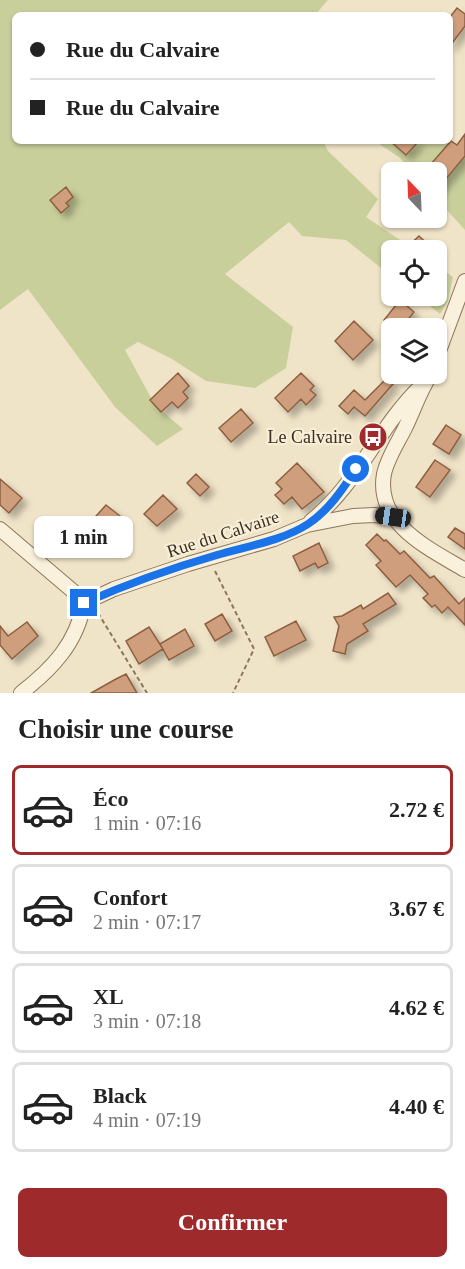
<!DOCTYPE html>
<html lang="fr">
<meta charset="utf-8">
<style>
:root{--surface:#fff;--page:#f6f6f6;--text:#222;--muted:#767676;--line:#e0e0e0;--accent:#9e2a2b}
body{margin:0;font-family:"Times New Roman",serif;background:var(--page);color:var(--text);height:100vh;display:flex;flex-direction:column;font-size:22px;white-space:nowrap}
*{box-sizing:border-box;margin:0}
p{font-size:20px;color:var(--muted)}
.icon{flex:none;width:33px;height:33px;fill:none;stroke:currentColor;stroke-width:2;stroke-linecap:round;stroke-linejoin:round}
.map{position:relative;height:693px;overflow:hidden}
.panel{display:flex;flex-direction:column;background:var(--surface);flex:1}
.panel>*{flex:none}
.banner{position:absolute;left:12px;top:12px;width:441px;height:132px;border-radius:9px;box-shadow:0 2px 4px #0004;display:grid;align-content:center;height:132px;padding:0 18px;background:var(--surface)}
.needle{width:39px;rotate:337deg}
.controls{position:absolute;left:381px;top:162px;display:grid;gap:12px}
.controls a{display:grid;place-items:center;width:66px;height:66px;border-radius:9px;background:var(--surface);box-shadow:0 2px 4px #0004;font-size:30px}
.end{position:absolute;width:27px;height:27px;margin:-14px;border:8px solid #1a73e8;background:#fff;box-shadow:0 0 0 3px #fff}
.from{border-radius:50%}
.bubble{position:absolute;height:42px;border-radius:9px;background:var(--surface);box-shadow:0 2px 4px #0004;font-size:20px;font-weight:700;line-height:42px;text-align:center}
.car{position:absolute;width:18px;height:36px;margin:-18px -9px;border-radius:8px;box-shadow:0 0 4px 2px #0007;background:linear-gradient(#222 24%,#8ab4d8 0 40%,#222 0 76%,#8ab4d8 0 86%,#222 0)}
.banner b{display:flex;align-items:center;gap:21px;height:57px;font-size:22px}
.banner b+b{border-top:2px solid var(--line)}
.banner i{width:15px;height:15px;background:var(--text)}
ul{padding:0;list-style:none}
li{display:flex;align-items:center;gap:18px;height:90px;margin:0 12px 9px;padding:0 6px;border:3px solid var(--line);border-radius:9px}
li div{flex:1}
li b{display:block;font-size:22px}
li em{font-style:normal;font-weight:700}
li.on{border-color:var(--accent)}
li>.icon{width:54px;height:54px;stroke-width:1.5}
h2{padding:0 18px;font-size:27px;line-height:72px}
.button{display:flex;gap:12px;margin-top:auto;padding:12px 18px}
.button a{flex:1;height:69px;border-radius:9px;background:var(--accent);color:#fff;font-size:24px;font-weight:700;line-height:69px;text-align:center}
.map>svg:first-child{display:block}
.green{fill:#c9cf9b}
.building{fill:#cf9f7d;stroke:#8d5f41;stroke-width:1.5;filter:url(#shadow)}
.lines{fill:none;stroke-linecap:round;stroke-linejoin:round}
.tertiary-casing{stroke:#8d765c;stroke-width:16}
.path{stroke:#8d765c;stroke-width:2;stroke-dasharray:4.5 3;stroke-linecap:butt}
.tertiary{stroke:#faf1dc;stroke-width:14}
.route{stroke:#1a73e8;stroke-width:8}
.labels{text-anchor:middle;stroke-width:4.5;stroke-linejoin:round;paint-order:stroke}
.poi-label{font-size:18px;fill:#3d2e20;stroke:#f7eed8;text-anchor:end}
.street-label{font-size:18px;fill:#3d2e20;stroke:#f7eed8}
</style>
<div class="map">
<svg width="465" height="693" viewBox="0 0 465 693">
<defs>
<filter id="shadow"><feDropShadow dx="5.5" dy="5.5" stdDeviation="3" flood-color="#0004"/></filter>
</defs>
<rect width="100%" height="100%" fill="#f0e4c8"/>
<path class="green" d="M 0,0 L 328,0 L 315,15 L 15,15 L 15,141 L 323,141 L 328,151 L 378,199 L 366,217 L 415,250 L 392,250 L 391,276 L 346,240 L 302,236 L 289,222 L 225,274 L 293,327 L 286,368 L 255,388 L 206,381 L 172,359 L 138,342 L 125,350 L 155,405 L 183,429 L 157,446 L 115,407 L 28,289 L 0,310 Z
M 450,140 L 465,153 L 465,230 L 437,199 L 436,172 L 413,172 L 400,158 L 375,141 Z
M 437,266 L 453,277 L 448,301 L 440,314 L 417,296 L 436,296 Z"/>
<path class="building" d="M 457,8 L 465,14 L 465,26 L 450,46 L 450,17 Z
M 465,134 L 465,156 L 436,191 L 436,172 L 424,172 L 451,141 L 457,145 Z
M 390,141 L 419,141 L 406,155 Z
M 66,187 L 73,197 L 66,203 L 69,206 L 61,213 L 50,200 Z
M 419,236 L 434,250 L 404,250 Z
M 400,300 L 414,312 L 401,328 L 395,328 L 384,320 Z
M 354,321 L 373,340 L 353,360 L 335,341 Z
M 178,373 L 189,386 L 183,392 L 188,398 L 178,408 L 172,402 L 161,412 L 150,400 Z
M 301,373 L 314,386 L 310,390 L 316,395 L 306,405 L 301,399 L 288,412 L 275,398 Z
M 387,378 L 393,384 L 365,416 L 354,407 L 348,414 L 339,406 L 354,390 L 365,400 Z
M 241,409 L 253,423 L 231,442 L 219,428 Z
M 446,425 L 461,435 L 449,454 L 433,444 Z
M 435,460 L 450,470 L 430,497 L 416,487 Z
M 297,463 L 324,492 L 302,509 L 292,497 L 284,504 L 275,495 L 282,489 L 276,483 Z
M 196,474 L 209,487 L 200,496 L 187,483 Z
M 0,479 L 22,498 L 9,513 L 0,505 Z
M 163,495 L 177,509 L 157,526 L 144,514 Z
M 106,505 L 120,516 L 112,526 L 109,523 L 99,535 L 88,525 Z
M 455,528 L 465,534 L 465,549 L 448,537 Z
M 377,534 L 384,541 L 386,540 L 400,554 L 404,551 L 430,578 L 434,576 L 459,604 L 465,598 L 465,625 L 448,607 L 442,613 L 435,605 L 432,607 L 423,598 L 428,594 L 410,575 L 396,587 L 376,565 L 381,561 L 366,545 Z
M 319,543 L 328,563 L 318,568 L 315,563 L 300,571 L 293,556 Z
M 388,593 L 396,604 L 363,624 L 368,631 L 347,644 L 345,654 L 333,651 L 339,626 L 334,617 L 342,616 L 361,605 L 363,609 Z
M 222,614 L 232,631 L 215,641 L 205,624 Z
M 296,621 L 306,640 L 274,656 L 265,637 Z
M 27,622 L 38,636 L 12,659 L 0,645 L 0,626 L 8,636 Z
M 149,627 L 163,649 L 139,664 L 126,641 Z
M 185,629 L 194,646 L 169,660 L 160,644 Z
M 126,674 L 137,693 L 91,693 L 116,679 Z"/>
<g class="lines">
<g class="tertiary-casing">
<path id="tertiary" d="M 436,359 L 465,281
M 431,374 C 420,390 414,410 405,428 C 398,442 387,459 384,474 C 375,524 430,549 465,570
M 311,521 C 357,485 379,426 421,386
M 0,529 L 74,592 L 84,603
M 84,603 L 114,589 L 188,564 L 274,539 L 307,525 L 353,516 L 374,515 L 393,517
M 21,693 C 52,669 77,643 84,603"/>
</g>
<path class="path" d="M 215,571 L 254,649 L 233,693
M 98,613 L 147,693"/>
<use href="#tertiary" class="tertiary"/>
</g>
<g class="lines">
<path class="route" d="M 84,603 C 127,584 172,568 217,555 C 247,546 282,541 308,524 C 329,510 342,490 356,469"/>
</g>
<defs>
<g id="bus-disc" transform="scale(1.5)"><circle r="9.5" fill="#9e2a2b" stroke="#f7eed8"/><path d="M-5-6H5V4H4V6H2V4H-2V6H-4V4H-5ZM-3.5-4V0h7V-4ZM-3.5 1.2v1.5H-2V1.2ZM2 1.2v1.5H3.5V1.2Z" fill="#fff"/></g>
</defs>
<g fill-rule="evenodd">
<use href="#bus-disc" x="373" y="437"/>
</g>
<g class="labels">
<g class="poi-label">
<text x="352" y="443">Le Calvaire</text>
</g>
<g class="street-label">
<text transform="translate(223 534) rotate(-18)" y="6">Rue du Calvaire</text>
</g>
</g>
</svg>
<div class="controls">
<a><svg class="needle" viewBox="-14 -14 28 28"><path d="M0-13l5 13h-10z" fill="#e53935"/><path d="M0 13l5-13h-10z" fill="#767676"/></svg></a>
<a><svg class="icon" aria-label="locate" viewBox="0 0 24 24"><circle cx="12" cy="12" r="6"/><path d="M12 2v4M12 18v4M2 12h4M18 12h4"/></svg></a>
<a><svg class="icon" aria-label="layers" viewBox="0 0 24 24"><path d="M12 4l9 5-9 5-9-5zM3 14l9 5 9-5"/></svg></a>
</div>
<i class="end from" style="left:356px;top:469px"></i>
<i class="end" style="left:84px;top:603px"></i>
<div class="bubble" style="left:34px;top:516px;width:99px">1 min</div>
<i class="car" style="left:393px;top:517px;rotate:278deg"></i>
<div class="banner">
<b><i class="from"></i>Rue du Calvaire</b>
<b><i></i>Rue du Calvaire</b>
</div>
</div>
<section class="panel">
<h2>Choisir une course</h2>
<ul>
<li class="on"><svg class="icon" aria-label="car" viewBox="0 0 24 24"><path d="M5 17H2v-5l4-1 3-4h7l3 4 3 1v5h-3M9 17h6M6 11h13"/><circle cx="7" cy="17" r="2"/><circle cx="17" cy="17" r="2"/></svg><div><b>Éco</b><p>1 min · 07:16</p></div><em>2.72 €</em></li>
<li><svg class="icon" aria-label="car" viewBox="0 0 24 24"><path d="M5 17H2v-5l4-1 3-4h7l3 4 3 1v5h-3M9 17h6M6 11h13"/><circle cx="7" cy="17" r="2"/><circle cx="17" cy="17" r="2"/></svg><div><b>Confort</b><p>2 min · 07:17</p></div><em>3.67 €</em></li>
<li><svg class="icon" aria-label="car" viewBox="0 0 24 24"><path d="M5 17H2v-5l4-1 3-4h7l3 4 3 1v5h-3M9 17h6M6 11h13"/><circle cx="7" cy="17" r="2"/><circle cx="17" cy="17" r="2"/></svg><div><b>XL</b><p>3 min · 07:18</p></div><em>4.62 €</em></li>
<li><svg class="icon" aria-label="car" viewBox="0 0 24 24"><path d="M5 17H2v-5l4-1 3-4h7l3 4 3 1v5h-3M9 17h6M6 11h13"/><circle cx="7" cy="17" r="2"/><circle cx="17" cy="17" r="2"/></svg><div><b>Black</b><p>4 min · 07:19</p></div><em>4.40 €</em></li>
</ul>
<div class="button"><a>Confirmer</a></div>
</section>
